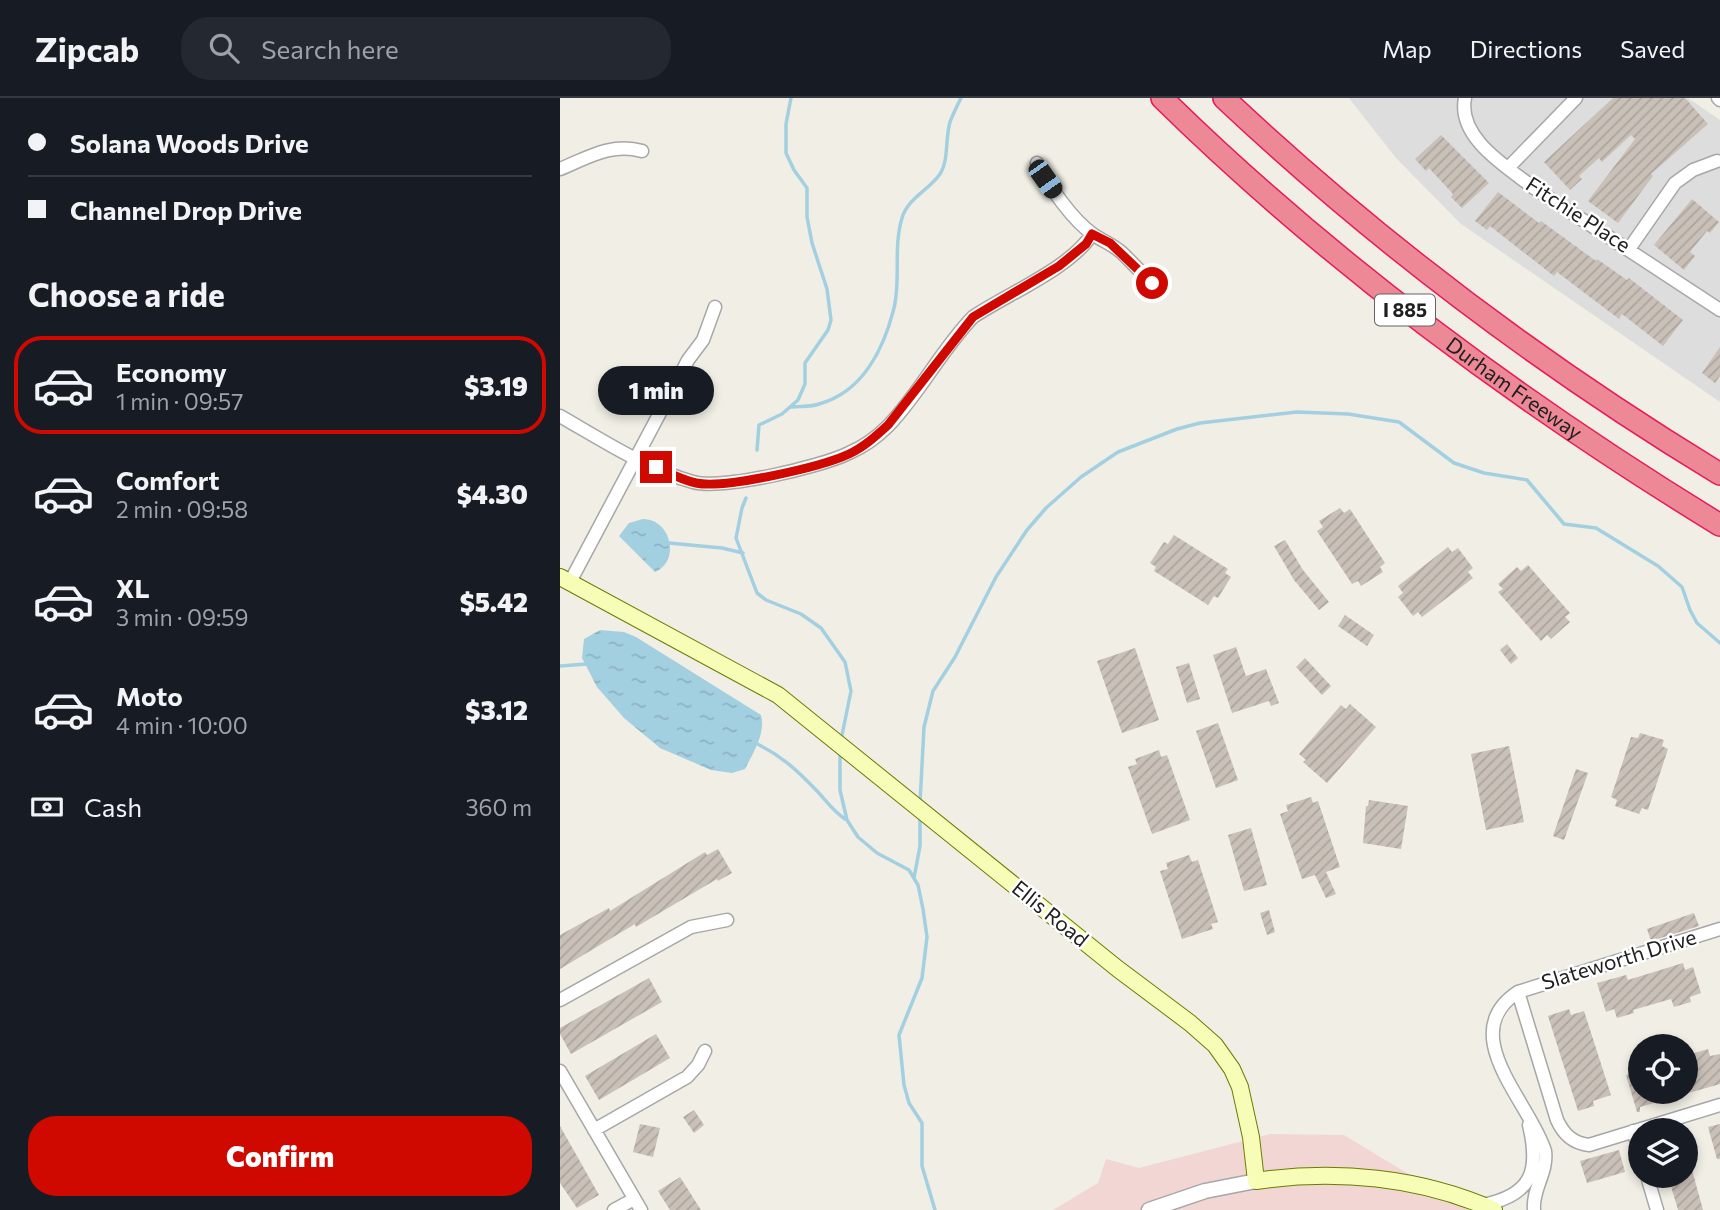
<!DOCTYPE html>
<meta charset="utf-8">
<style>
:root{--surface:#171b24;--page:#242831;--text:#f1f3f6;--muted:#9ea1a6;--line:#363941;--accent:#cf0900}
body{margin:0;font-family:Commissioner,sans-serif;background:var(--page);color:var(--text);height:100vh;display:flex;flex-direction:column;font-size:26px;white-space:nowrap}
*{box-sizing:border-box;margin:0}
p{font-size:23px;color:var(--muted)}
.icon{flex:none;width:38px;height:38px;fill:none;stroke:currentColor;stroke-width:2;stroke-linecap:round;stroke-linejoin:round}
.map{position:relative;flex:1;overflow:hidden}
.panel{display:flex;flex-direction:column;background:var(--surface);width:560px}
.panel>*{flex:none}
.hud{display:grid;align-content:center;height:154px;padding:0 28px;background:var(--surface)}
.controls{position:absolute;left:1068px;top:936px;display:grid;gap:14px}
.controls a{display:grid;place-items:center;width:70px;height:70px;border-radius:50%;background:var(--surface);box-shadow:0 4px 10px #0003;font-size:35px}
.end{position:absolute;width:32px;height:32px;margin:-16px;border:9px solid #cf0900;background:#fff;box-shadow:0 0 0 4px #fff}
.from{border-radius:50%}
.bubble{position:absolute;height:49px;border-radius:24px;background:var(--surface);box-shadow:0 4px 10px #0003;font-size:23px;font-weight:800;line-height:49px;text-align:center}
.car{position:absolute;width:21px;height:42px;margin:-21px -10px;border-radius:9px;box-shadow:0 0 5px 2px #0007;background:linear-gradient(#222 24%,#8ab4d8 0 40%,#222 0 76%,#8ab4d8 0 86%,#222 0)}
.hud b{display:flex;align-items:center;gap:24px;height:66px;font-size:26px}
.hud b+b{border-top:2px solid var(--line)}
.hud i{width:18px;height:18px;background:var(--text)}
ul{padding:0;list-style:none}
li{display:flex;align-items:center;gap:21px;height:98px;margin:0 14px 10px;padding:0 14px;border:4px solid transparent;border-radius:28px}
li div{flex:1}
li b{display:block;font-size:26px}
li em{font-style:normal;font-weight:800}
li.selected{border-color:var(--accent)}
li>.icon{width:63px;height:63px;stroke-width:1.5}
h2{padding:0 28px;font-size:32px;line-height:84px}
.pay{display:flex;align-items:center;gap:18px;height:77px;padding:0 28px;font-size:26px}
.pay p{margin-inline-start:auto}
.action{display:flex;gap:14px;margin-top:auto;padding:14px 28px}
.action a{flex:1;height:80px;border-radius:28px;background:var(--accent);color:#fff;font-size:28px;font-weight:800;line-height:80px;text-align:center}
header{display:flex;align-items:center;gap:42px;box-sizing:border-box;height:98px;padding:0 35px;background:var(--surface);border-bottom:2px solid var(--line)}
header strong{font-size:33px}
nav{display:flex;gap:38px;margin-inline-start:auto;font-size:24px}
.search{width:490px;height:63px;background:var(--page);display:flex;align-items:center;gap:18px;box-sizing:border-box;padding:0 24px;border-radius:28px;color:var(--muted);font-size:26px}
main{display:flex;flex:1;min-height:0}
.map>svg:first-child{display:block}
.residential{fill:#dedddd}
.commercial{fill:#f2d6d4}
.water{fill:url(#water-ripples)}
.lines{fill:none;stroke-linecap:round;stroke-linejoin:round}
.stream{stroke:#a3d0e1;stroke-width:3.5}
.building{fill:url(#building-hatch)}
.minor-casing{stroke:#a7a7a7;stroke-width:15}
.tertiary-casing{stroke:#a7a7a7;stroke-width:17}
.secondary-casing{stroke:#6a7d00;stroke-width:18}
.motorway-casing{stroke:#e61b57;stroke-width:24}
.minor{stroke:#fff;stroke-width:12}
.tertiary{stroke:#fff;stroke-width:14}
.secondary{stroke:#f7fdb7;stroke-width:16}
.motorway{stroke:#ed8997;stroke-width:21}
.route{stroke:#cf0900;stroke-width:9}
.labels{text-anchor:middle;stroke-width:5;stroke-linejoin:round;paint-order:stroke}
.shield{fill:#fff;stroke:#636363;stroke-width:2}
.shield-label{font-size:19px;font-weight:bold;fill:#202020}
.street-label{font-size:21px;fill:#202020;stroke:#fff}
</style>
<header>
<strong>Zipcab</strong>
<div class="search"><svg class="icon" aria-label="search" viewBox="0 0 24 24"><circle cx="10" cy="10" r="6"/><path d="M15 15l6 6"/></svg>Search here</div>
<nav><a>Map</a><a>Directions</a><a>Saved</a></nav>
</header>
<main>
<section class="panel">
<div class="hud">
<b><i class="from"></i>Solana Woods Drive</b>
<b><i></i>Channel Drop Drive</b>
</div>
<h2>Choose a ride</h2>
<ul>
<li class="selected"><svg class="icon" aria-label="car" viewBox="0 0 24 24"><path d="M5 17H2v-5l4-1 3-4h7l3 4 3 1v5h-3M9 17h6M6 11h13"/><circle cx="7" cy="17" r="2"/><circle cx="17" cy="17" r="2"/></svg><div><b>Economy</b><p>1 min · 09:57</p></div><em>$3.19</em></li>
<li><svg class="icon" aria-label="car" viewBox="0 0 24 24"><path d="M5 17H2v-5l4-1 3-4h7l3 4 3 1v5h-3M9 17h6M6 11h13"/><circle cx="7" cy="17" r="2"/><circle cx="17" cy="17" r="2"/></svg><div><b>Comfort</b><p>2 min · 09:58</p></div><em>$4.30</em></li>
<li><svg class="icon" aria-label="car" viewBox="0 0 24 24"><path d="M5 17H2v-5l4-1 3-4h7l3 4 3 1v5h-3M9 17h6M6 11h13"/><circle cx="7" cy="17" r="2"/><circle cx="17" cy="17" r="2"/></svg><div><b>XL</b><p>3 min · 09:59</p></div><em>$5.42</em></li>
<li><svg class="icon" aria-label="car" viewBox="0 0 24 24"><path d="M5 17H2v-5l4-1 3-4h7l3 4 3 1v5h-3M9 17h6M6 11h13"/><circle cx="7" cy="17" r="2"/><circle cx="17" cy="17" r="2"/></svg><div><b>Moto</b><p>4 min · 10:00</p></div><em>$3.12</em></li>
</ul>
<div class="pay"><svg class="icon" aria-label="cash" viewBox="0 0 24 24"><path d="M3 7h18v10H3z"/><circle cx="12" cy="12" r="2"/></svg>Cash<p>360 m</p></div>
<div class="action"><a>Confirm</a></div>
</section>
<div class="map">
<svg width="1160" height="1112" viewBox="0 0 1160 1112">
<defs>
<pattern id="water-ripples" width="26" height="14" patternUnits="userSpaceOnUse" patternTransform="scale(1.75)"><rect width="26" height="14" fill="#a3d0e1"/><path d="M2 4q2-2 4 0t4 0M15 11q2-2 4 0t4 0" fill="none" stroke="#8cb2c1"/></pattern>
<pattern id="building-hatch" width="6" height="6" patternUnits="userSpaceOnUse" patternTransform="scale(1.75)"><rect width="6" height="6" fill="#c9c0b8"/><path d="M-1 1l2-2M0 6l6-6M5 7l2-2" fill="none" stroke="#aca59e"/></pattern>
</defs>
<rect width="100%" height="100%" fill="#f1eee5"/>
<path class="residential" d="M 789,0 L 1128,0 L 1160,22 L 1160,304 L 901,126 L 836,60 Z"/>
<path class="commercial" d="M 710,1036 L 784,1037 L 908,1112 L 493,1112 L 538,1085 L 546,1061 L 579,1070 Z"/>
<path class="water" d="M 83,421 C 111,421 121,463 95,474 L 59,438 L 69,425 Z
M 40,532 L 64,534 L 76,539 L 201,617 C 206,635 193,655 185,671 L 172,675 L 151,672 L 100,650 L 64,620 L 37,589 L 22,560 L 24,541 Z"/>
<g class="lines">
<path class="stream" d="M 232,309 C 241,308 251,309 259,306 C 303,294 324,250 334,210 C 341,181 333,150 342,120 C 348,100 368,93 380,76 C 389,62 385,41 390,24 C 393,16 397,8 401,0
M 197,352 L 199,327 L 222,316 L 238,302 L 245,286 L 245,265 L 268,232 L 271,222 L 267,191 L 252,145 L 247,119 L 247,90 L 234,72 L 226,55 L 226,26 L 231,0
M 186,400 L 182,410 L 176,440 L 197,495 L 206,502 L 241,516 L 261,530 L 285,564 L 291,593 L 281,642
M 109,445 L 162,450 L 183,455
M 0,568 L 27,566
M 193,644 C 220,656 238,673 258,694 C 267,704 274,714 285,721
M 280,653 L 280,692 L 287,722 L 298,739 L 317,755 L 349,772 L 358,787 L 363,811 L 367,839 L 362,880 L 339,937 L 344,987 L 349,1005 L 362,1025 L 362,1068 L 375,1112
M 360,705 L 364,629 L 373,593 L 395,559 L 436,479 L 467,432 L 486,410 L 521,379 L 558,354 L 617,331 L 640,325 L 737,314 L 788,316 L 839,324 L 894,365 L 924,375 L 967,382 L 1004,426 L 1036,430 L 1098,468 L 1122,489 L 1130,512 L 1137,525 L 1160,545
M 354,780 L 360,748 L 360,720"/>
</g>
<path class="building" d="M 1053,0 L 1125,0 L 1148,26 L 1091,76 L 1093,78 L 1058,125 L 1028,103 L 1075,41 L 1071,37 L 1042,64 L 1039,60 L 1019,78 L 1022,81 L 1010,92 L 984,64 Z
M 881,37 L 929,85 L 902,110 L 891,99 L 893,96 L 869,70 L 866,73 L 855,61 Z
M 938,94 L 979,125 L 981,123 L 1036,163 L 1037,161 L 1067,182 L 1069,180 L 1123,222 L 1103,248 L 1062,216 L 1059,221 L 997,174 L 994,178 L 930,128 L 927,132 L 915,123 Z
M 1132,101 L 1159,124 L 1150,135 L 1147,133 L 1130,154 L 1135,158 L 1124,172 L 1094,147 Z
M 1160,249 L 1160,278 L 1155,285 L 1142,275 Z
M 780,410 L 784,415 L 790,411 L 825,465 L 820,469 L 823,474 L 801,488 L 798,483 L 792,486 L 757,433 L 763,429 L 759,423 Z
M 614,437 L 668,471 L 665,475 L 671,479 L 658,500 L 654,498 L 648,507 L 594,473 L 596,469 L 590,465 L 604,444 L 608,446 Z
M 725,442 L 743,472 L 769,504 L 759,512 L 734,482 L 714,448 Z
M 888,449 L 892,454 L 898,450 L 913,470 L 908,474 L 913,480 L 862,519 L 858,514 L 853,518 L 838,499 L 843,495 L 838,488 Z
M 968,467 L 1010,515 L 1005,519 L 1010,524 L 991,541 L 987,537 L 981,543 L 938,494 L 943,491 L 938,486 L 957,469 L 961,473 Z
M 785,517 L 814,537 L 807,548 L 778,528 Z
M 947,546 L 958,560 L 951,566 L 940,552 Z
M 676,549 L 686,578 L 706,571 L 719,605 L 711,608 L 709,603 L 672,615 L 653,557 Z
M 575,550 L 599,622 L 562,635 L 537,563 Z
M 745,560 L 771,588 L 762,597 L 736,569 Z
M 629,565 L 640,601 L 627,605 L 616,569 Z
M 790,606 L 816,629 L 767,685 L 743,664 L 746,662 L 739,656 L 781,607 L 786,611 Z
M 658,625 L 678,682 L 656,690 L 636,633 Z
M 1080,635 L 1104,642 L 1102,648 L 1108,651 L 1088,712 L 1082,710 L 1079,716 L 1055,708 L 1057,702 L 1051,699 L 1071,639 L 1078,640 Z
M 949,648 L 964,724 L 926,732 L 911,656 Z
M 599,652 L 601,659 L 607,657 L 630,722 L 592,736 L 568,669 L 577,666 L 575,661 Z
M 1016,671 L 1028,675 L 1004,742 L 993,738 Z
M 751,699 L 753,705 L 758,703 L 780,769 L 766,774 L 776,796 L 766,800 L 755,777 L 742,781 L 720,716 L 728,713 L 726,707 Z
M 809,702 L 848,708 L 841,751 L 803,745 L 806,708 L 808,708 Z
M 691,730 L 707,787 L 684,793 L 668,737 Z
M 158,751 L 172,775 L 158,783 L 157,781 L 76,829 L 75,826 L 0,871 L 0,837 L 49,810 L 50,813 L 145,754 L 147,757 Z
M 629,757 L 632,764 L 638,762 L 658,824 L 651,826 L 653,831 L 622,841 L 600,773 L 608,771 L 606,765 Z
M 709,812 L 715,834 L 707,837 L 700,815 Z
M 1134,815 L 1139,828 L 1091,843 L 1087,831 Z
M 1123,865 L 1125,872 L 1133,869 L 1141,895 L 1130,899 L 1131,904 L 1114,909 L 1111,901 L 1073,912 L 1074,915 L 1057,920 L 1054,911 L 1046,914 L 1037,885 L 1066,877 L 1068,882 Z
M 89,880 L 102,904 L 11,956 L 0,936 L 0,930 Z
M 1009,911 L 1011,917 L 1024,913 L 1051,997 L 1033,1003 L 1034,1008 L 1018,1013 L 988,918 Z
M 96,936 L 110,960 L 39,1002 L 25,978 Z
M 1148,951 L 1150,958 L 1160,956 L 1160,986 L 1125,996 L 1125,962 L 1132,960 L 1131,956 Z
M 1080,973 L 1080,994 L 1122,994 L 1122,997 L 1080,1009 L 1080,1014 L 1077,1014 L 1066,977 Z
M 134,1012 L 144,1027 L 134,1035 L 123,1019 Z
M 80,1026 L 100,1030 L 93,1059 L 73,1054 Z
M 1160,1026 L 1160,1061 L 1157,1061 L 1148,1029 Z
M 0,1028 L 39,1097 L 17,1110 L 0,1085 Z
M 1059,1052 L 1065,1074 L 1027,1085 L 1020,1063 Z
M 1128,1057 L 1143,1112 L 1118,1112 L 1108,1078 L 1125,1078 L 1125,1058 Z
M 120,1079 L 141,1112 L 110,1112 L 98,1093 Z"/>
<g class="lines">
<g class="minor-casing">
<path id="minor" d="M 905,0 C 897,40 947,69 974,90 L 1160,212
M 1158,0 L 1160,2
M 477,65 C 488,87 513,123 534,137 C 543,143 553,147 561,154 C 572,164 581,175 592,185
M 948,70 L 1016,0
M 0,71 C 27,60 52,44 82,53
M 1069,151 L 1115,85 L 1133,72 L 1157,63
M 0,318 C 42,342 86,371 133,384 C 162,392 261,369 289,355 C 303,349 317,339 328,328 C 360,295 381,252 413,219 C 447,196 511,170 532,136
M 10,484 L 128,262 L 143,242 L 155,209
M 958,894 L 997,1022 C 1004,1037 1013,1045 1029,1047 L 1160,1007
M 0,902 L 131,829 L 167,822
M 0,973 L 81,1112
M 34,1032 L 127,979 L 138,967 L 145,953
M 1073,1033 L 1080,1054
M 1087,1078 L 1097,1112
M 923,1107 C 972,1097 980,1073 969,1027
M 54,1112 L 74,1101
M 974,1112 C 972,1091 988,1075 985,1053 C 970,1004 894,936 958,894 L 1160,831"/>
</g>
<g class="tertiary-casing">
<path id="tertiary" d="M 589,1112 L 645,1093 L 696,1083"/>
</g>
<g class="secondary-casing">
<path id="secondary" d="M 0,479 L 218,597 L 558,871 L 630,925 L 655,947 L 672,971 L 680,989 L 691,1039 L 696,1083 C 775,1071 860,1079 934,1112"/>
</g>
<g class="motorway-casing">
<g id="motorway">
<path id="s1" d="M 602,0 C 770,165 959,304 1160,427"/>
<path d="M 664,0 C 816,143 982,268 1160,376"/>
</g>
</g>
<use href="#minor" class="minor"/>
<use href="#tertiary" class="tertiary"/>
<use href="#secondary" class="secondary"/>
<use href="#motorway" class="motorway"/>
</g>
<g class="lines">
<path class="route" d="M 96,369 C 109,375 122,382 136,385 C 165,391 261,369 289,356 C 304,349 316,338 328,327 L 413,219 L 499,168 L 526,146 L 532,136 L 550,145 L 592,185"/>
</g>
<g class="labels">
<rect class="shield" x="815" y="196.5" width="60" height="31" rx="5"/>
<g class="shield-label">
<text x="845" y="219">I 885</text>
</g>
<g class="street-label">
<text transform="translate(1018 117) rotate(33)" y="7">Fitchie Place</text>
<text dy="7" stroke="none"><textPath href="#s1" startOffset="457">Durham Freeway</textPath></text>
<text transform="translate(490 816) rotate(39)" y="7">Ellis Road</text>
<text transform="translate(1059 862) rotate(-17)" y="7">Slateworth Drive</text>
</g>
</g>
</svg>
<div class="controls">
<a><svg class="icon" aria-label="locate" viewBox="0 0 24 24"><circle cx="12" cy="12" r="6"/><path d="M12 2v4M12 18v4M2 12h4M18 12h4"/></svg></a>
<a><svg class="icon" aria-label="layers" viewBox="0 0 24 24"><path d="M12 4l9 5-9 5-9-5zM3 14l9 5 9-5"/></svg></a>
</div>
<i class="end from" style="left:592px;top:185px"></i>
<i class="end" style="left:96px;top:369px"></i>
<div class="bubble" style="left:38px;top:268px;width:116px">1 min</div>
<i class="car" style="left:485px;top:81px;rotate:145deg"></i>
</div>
</main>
